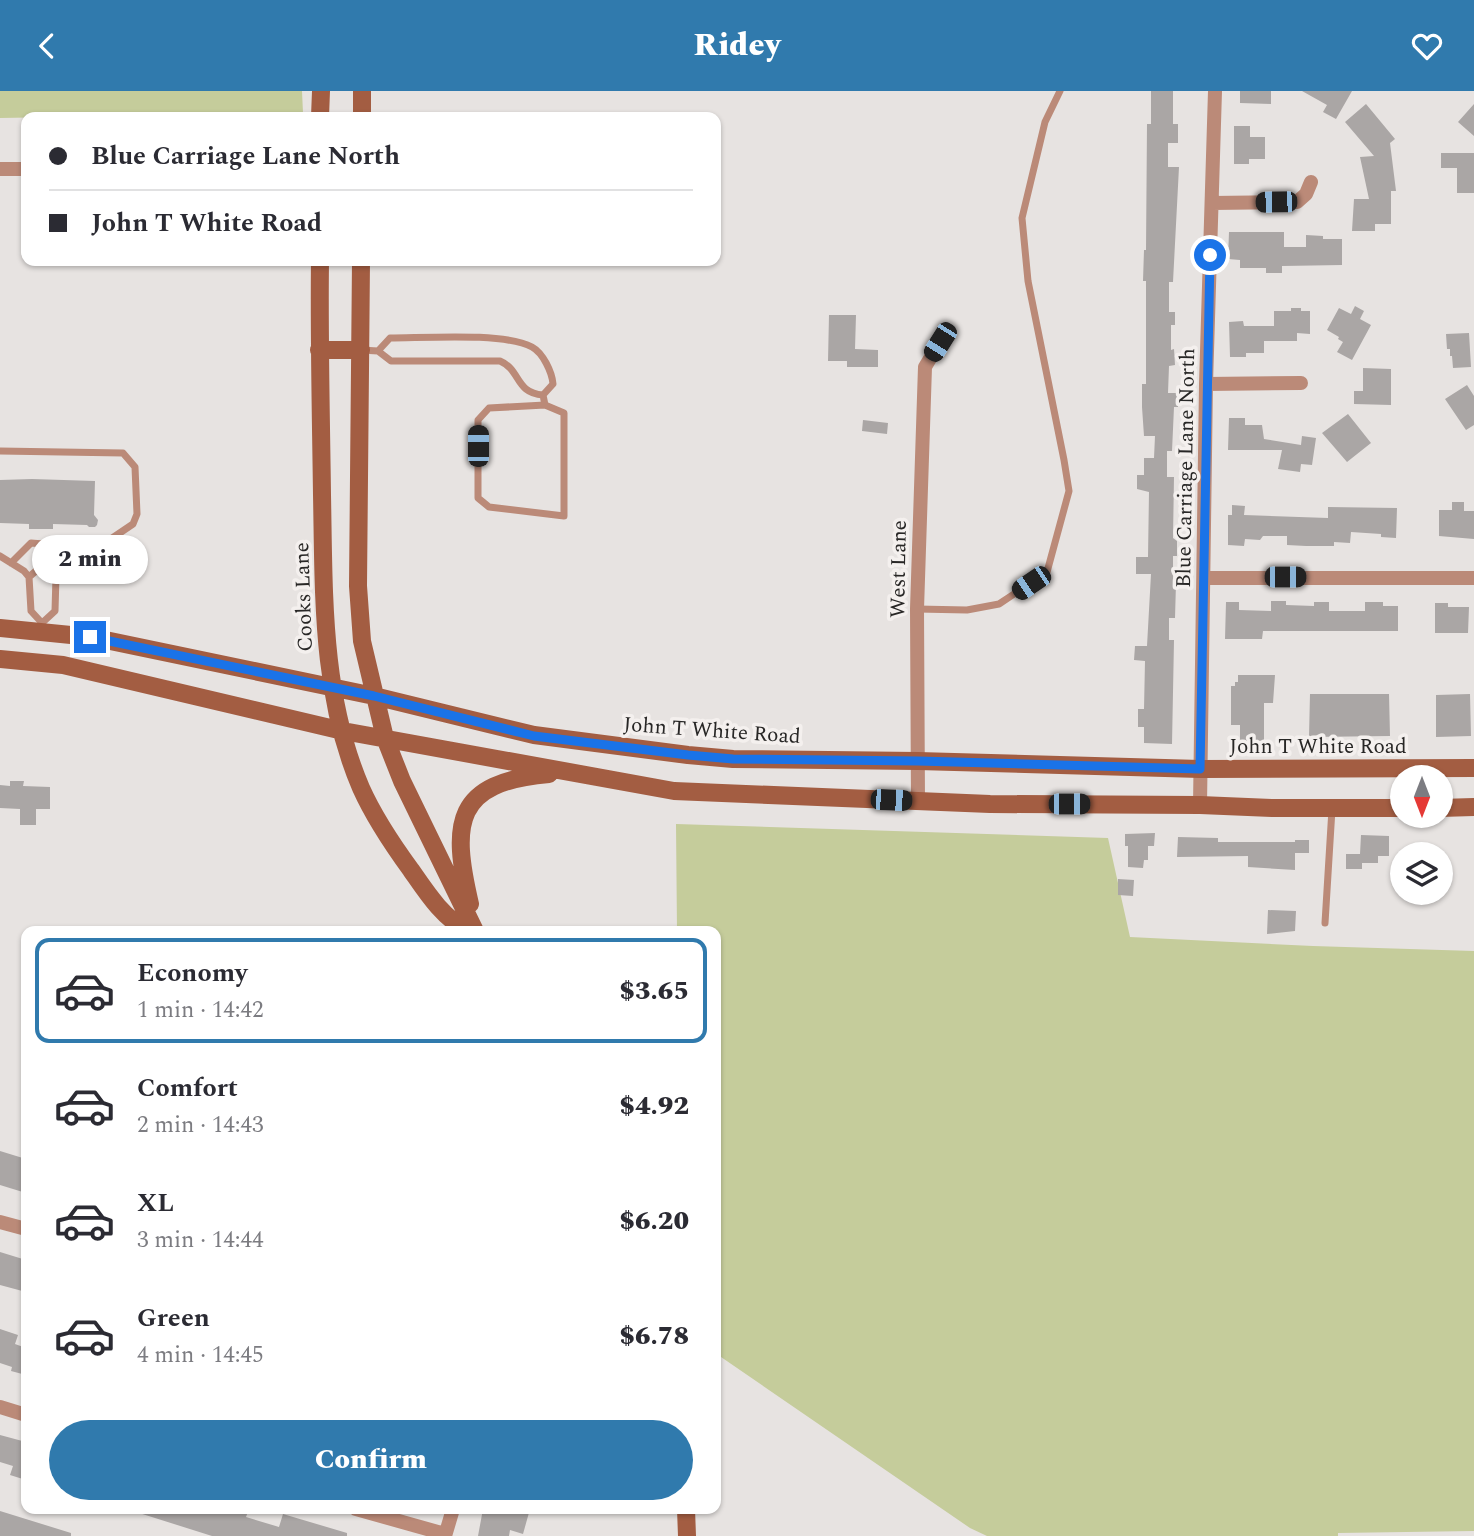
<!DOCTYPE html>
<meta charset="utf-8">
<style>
:root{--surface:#fff;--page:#f7f7f7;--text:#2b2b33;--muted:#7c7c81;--line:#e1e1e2;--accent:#307aad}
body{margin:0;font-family:Spectral,serif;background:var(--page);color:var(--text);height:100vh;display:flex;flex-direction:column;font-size:26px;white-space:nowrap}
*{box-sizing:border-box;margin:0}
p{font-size:23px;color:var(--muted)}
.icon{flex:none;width:38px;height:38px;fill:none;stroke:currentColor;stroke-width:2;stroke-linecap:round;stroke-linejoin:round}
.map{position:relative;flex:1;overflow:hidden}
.sheet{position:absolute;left:21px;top:835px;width:700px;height:588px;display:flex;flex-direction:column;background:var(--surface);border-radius:14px;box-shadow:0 2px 5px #0004}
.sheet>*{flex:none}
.top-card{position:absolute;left:21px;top:21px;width:700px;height:154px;border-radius:14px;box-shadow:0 2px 5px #0004;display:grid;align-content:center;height:154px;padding:0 28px;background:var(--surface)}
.needle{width:46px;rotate:180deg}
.controls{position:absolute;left:1390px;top:674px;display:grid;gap:14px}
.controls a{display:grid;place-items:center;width:63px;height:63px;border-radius:50%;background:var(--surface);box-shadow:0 2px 5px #0004;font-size:35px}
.end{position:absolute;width:32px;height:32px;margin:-16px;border:9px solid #1a73e8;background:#fff;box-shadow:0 0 0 4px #fff}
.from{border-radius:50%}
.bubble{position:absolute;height:49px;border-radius:24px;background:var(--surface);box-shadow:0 2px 5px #0004;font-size:23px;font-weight:800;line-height:49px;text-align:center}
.car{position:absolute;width:21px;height:42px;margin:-21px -10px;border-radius:9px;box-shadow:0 0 5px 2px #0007;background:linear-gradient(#222 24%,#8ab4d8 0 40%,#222 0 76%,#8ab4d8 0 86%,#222 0)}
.top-card b{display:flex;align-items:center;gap:24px;height:66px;font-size:26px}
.top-card b+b{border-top:2px solid var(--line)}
.top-card i{width:18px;height:18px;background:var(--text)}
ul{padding:12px 0 0;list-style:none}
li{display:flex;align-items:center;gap:21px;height:105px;margin:0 14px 10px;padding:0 14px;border:4px solid transparent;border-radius:14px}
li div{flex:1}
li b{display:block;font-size:26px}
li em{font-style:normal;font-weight:800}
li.current{border-color:var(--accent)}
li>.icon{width:63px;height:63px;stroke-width:1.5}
.primary-button{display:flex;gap:14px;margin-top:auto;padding:14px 28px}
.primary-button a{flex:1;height:80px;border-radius:42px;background:var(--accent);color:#fff;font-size:28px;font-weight:800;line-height:80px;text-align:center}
header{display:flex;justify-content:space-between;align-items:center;height:91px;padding:0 28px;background:var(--accent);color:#fff;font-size:32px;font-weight:800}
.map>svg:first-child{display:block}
.green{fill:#c5cc9b}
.building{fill:#aaa6a5}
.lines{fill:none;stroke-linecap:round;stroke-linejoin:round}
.lane{stroke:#bb8a78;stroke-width:7}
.street{stroke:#bb8a78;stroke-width:14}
.secondary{stroke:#a35d42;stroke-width:18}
.route{stroke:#1a73e8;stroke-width:9}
.labels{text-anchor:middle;stroke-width:7;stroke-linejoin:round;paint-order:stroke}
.street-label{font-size:21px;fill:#282726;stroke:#f4f0ee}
</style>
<header><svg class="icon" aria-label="back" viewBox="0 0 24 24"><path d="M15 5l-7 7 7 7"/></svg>Ridey<svg class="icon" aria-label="heart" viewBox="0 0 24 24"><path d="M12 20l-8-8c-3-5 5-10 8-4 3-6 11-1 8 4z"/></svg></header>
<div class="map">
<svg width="1474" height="1445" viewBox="0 0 1474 1445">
<rect width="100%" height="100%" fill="#e7e3e1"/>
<path class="green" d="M 0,0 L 302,0 L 303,22 L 0,27 Z
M 676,733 L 1108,747 L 1130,846 L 1313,855 L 1474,860 L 1474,1440 L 1338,1442 L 1338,1445 L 987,1445 L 970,1437 L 721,1266 L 716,1245 L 716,840 L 677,840 Z"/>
<path class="building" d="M 1151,0 L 1173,0 L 1173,33 L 1178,33 L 1178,52 L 1168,52 L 1168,76 L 1179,76 L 1173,191 L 1169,191 L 1169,221 L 1175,221 L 1175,234 L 1171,234 L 1171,259 L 1174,258 L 1175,274 L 1169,275 L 1168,302 L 1178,302 L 1178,316 L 1174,316 L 1172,360 L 1167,360 L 1167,386 L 1174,386 L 1173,447 L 1177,450 L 1177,465 L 1173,465 L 1173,492 L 1176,492 L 1175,527 L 1169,527 L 1169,549 L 1174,549 L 1172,653 L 1144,652 L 1144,636 L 1138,636 L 1138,618 L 1144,618 L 1145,570 L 1134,569 L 1135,555 L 1147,555 L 1151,483 L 1136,483 L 1136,466 L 1148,466 L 1149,401 L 1137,398 L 1137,384 L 1144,384 L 1144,367 L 1154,367 L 1155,345 L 1144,345 L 1142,316 L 1142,293 L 1146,293 L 1146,190 L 1143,190 L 1144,159 L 1146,159 L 1147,33 L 1151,33 Z
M 1240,0 L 1271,0 L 1271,13 L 1240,12 Z
M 1302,0 L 1352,0 L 1336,28 L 1323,21 L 1327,14 Z
M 1366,13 L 1395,48 L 1390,52 L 1396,100 L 1391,100 L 1391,133 L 1375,133 L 1375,140 L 1352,140 L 1354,108 L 1369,108 L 1360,66 L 1374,65 L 1345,31 Z
M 1474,13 L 1474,45 L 1458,31 Z
M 1234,35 L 1250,35 L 1250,46 L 1265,46 L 1265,68 L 1249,68 L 1249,73 L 1234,73 Z
M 1441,62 L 1474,62 L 1474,102 L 1457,102 L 1457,77 L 1441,77 Z
M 1229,141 L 1284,141 L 1284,156 L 1306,156 L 1306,144 L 1323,145 L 1323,148 L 1342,148 L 1342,174 L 1282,175 L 1282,182 L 1266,182 L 1266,177 L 1240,177 L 1240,169 L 1228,168 Z
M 1355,215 L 1364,220 L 1360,228 L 1371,234 L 1352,269 L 1337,261 L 1343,251 L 1338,248 L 1339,246 L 1327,239 L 1339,217 L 1351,223 Z
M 1291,217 L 1301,217 L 1301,220 L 1310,220 L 1310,243 L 1297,242 L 1297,250 L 1264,250 L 1264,262 L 1246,262 L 1246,266 L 1230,266 L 1229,231 L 1243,230 L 1244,235 L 1274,235 L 1274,220 L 1291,220 Z
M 829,224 L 856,224 L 855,258 L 878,259 L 878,276 L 847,276 L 847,270 L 828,270 Z
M 1469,242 L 1471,276 L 1453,277 L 1452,265 L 1450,265 L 1450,258 L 1447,258 L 1446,243 Z
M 1363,277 L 1391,278 L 1391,314 L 1354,313 L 1354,300 L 1363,300 Z
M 1467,294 L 1474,305 L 1474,334 L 1466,339 L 1445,308 Z
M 1348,323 L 1371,352 L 1347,371 L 1322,342 Z
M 1229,327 L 1245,327 L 1245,334 L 1262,334 L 1264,348 L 1301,354 L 1302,345 L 1316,347 L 1312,374 L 1301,373 L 1300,381 L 1278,378 L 1282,359 L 1228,359 Z
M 863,329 L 888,332 L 887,343 L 862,340 Z
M 32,388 L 95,390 L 94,424 L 98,429 L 97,434 L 95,436 L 89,436 L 87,434 L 53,433 L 53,438 L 29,438 L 29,433 L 0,432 L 0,389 Z
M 1452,411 L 1464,411 L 1464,420 L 1474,420 L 1474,448 L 1439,445 L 1439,419 L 1452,419 Z
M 1232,414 L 1245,415 L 1244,424 L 1328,427 L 1328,416 L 1397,417 L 1396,447 L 1381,446 L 1381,443 L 1351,441 L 1350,452 L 1334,451 L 1334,455 L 1306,455 L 1287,454 L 1287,445 L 1263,445 L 1260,449 L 1245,448 L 1244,455 L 1228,454 L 1228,424 L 1232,424 Z
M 1271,510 L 1286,510 L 1286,514 L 1314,515 L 1314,511 L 1329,511 L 1329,520 L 1365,520 L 1365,511 L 1383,511 L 1383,515 L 1398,515 L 1398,540 L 1263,540 L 1262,548 L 1225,548 L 1226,511 L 1239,511 L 1239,519 L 1271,520 Z
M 1435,512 L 1448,512 L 1448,516 L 1469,516 L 1468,542 L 1435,542 Z
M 1238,584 L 1275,584 L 1273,612 L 1264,612 L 1264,652 L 1240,652 L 1240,634 L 1231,634 L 1231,595 L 1235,595 L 1235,591 L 1238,591 Z
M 1310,603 L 1389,603 L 1390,645 L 1309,646 Z
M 1470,603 L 1471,645 L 1436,646 L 1436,604 Z
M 10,690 L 24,690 L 23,695 L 50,696 L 50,718 L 36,718 L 36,734 L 20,734 L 20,718 L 0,717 L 0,694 L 10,695 Z
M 1155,742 L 1154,755 L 1148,755 L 1148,769 L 1144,769 L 1143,777 L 1128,776 L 1128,755 L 1125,755 L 1125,743 Z
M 1361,744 L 1389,745 L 1389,765 L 1378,765 L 1378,772 L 1362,772 L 1362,778 L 1346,778 L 1346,763 L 1360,763 Z
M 1178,746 L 1218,747 L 1218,751 L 1295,751 L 1295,749 L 1309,749 L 1309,762 L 1295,762 L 1295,779 L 1248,776 L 1248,765 L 1177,766 Z
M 1118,788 L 1134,789 L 1133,805 L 1118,804 Z
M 1268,819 L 1296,820 L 1295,840 L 1267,843 Z
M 0,1060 L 26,1068 L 26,1102 L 0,1094 Z
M 0,1161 L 26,1169 L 26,1201 L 0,1194 Z
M 0,1238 L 18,1244 L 15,1253 L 26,1257 L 26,1284 L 11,1280 L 12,1276 L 0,1272 Z
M 0,1344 L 26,1351 L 26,1389 L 10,1384 L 13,1375 L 0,1371 Z
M 136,1418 L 249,1418 L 246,1426 L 279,1436 L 283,1423 L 347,1442 L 347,1445 L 212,1445 L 136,1421 Z
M 483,1418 L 530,1418 L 523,1443 L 510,1439 L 509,1445 L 478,1445 Z
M 0,1420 L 71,1442 L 71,1445 L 0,1445 Z"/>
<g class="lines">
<path class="lane" d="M 361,259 L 378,260 L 391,270 L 500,270 C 521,279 515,302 543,304
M 378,260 L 390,247 C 424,247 504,241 532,256 C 543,262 552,281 553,293 L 543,304 L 545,314
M 545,314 L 564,322 L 564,425 L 489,416 L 478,407 L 478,329 L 489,317 Z
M 0,360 L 123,362 L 135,376 L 137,423 L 133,433 L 56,485
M 0,465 L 24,480 L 29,486 L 31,520 L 42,532 L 42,540
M 11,472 L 31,452 L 56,454 L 76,472
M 29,486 L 37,479 L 49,479 L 56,485
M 917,518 L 967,519 L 999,513 L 1047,481 L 1069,400 L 1064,369 L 1028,190 L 1022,127 L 1045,31 L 1060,0
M 42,532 L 55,520 L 56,485
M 1325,832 L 1332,718"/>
<path class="street" d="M 0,78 L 26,78
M 1212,112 L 1297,111 L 1306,103 L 1311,91
M 1206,293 L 1301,292
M 1204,487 L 1474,487
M 918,711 L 917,518 L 925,276 L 940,251
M 1200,714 L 1206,293 L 1215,0
M 0,1131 L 26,1138
M 0,1316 L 26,1324
M 356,1418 L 445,1443
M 445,1445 L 453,1418"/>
<path class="secondary" d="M 320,26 L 321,0
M 362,26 L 362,0
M 320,170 C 319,248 321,326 322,404 C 324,503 321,604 361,697 C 374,726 392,753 411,779 C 427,802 442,826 468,840
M 361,170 L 358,495 L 362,550 L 385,647 L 402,690 L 475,840
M 319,259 L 361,259
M 0,537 L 91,546 L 374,605 L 534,644 L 688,664 L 733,668 L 918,670 L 1200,678 L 1474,677
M 0,568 L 63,574 L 343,640 L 674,700 L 990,713 L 1200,714 L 1272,717 L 1402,717
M 1440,717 L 1474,716
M 470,813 C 451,732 454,691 549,683
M 686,1418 L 687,1445"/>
</g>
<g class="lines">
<path class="route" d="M 90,546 L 374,605 L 534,645 L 688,664 L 733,668 L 918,670 L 1200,678 L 1210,164"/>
</g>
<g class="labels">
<g class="street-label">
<text transform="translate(1185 377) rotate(-89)" y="7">Blue Carriage Lane North</text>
<text transform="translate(898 478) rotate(-89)" y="7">West Lane</text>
<text transform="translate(303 506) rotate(-92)" y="7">Cooks Lane</text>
<text transform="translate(712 639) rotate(4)" y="7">John T White Road</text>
<text x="1318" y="662">John T White Road</text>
</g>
</g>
</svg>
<div class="controls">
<a><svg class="needle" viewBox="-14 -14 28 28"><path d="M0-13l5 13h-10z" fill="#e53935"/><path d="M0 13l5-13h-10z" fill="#7c7c81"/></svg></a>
<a><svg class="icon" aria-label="layers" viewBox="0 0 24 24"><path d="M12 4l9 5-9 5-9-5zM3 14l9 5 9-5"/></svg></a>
</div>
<i class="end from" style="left:1210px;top:164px"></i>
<i class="end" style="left:90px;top:546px"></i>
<div class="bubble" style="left:32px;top:444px;width:116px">2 min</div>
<i class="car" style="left:1276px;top:111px;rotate:269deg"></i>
<i class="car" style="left:940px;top:251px;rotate:212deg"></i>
<i class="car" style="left:478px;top:355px;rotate:0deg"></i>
<i class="car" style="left:1285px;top:486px;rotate:90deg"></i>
<i class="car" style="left:1031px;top:492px;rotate:236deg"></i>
<i class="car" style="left:891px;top:709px;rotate:92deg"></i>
<i class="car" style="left:1069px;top:713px;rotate:90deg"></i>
<div class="top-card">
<b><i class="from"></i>Blue Carriage Lane North</b>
<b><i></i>John T White Road</b>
</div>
<section class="sheet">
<ul>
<li class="current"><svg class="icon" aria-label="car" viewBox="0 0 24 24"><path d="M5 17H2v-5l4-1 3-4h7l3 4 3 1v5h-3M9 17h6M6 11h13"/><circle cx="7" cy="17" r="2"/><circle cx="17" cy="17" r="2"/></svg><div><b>Economy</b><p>1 min · 14:42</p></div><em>$3.65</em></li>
<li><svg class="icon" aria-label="car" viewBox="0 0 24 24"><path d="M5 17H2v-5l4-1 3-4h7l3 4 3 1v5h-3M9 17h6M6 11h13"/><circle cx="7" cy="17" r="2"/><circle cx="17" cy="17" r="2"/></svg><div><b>Comfort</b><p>2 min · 14:43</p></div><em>$4.92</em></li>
<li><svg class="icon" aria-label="car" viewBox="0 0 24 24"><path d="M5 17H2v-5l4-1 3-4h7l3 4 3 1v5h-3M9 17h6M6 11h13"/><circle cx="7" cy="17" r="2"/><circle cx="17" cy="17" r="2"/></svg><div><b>XL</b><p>3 min · 14:44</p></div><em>$6.20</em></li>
<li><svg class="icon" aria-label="car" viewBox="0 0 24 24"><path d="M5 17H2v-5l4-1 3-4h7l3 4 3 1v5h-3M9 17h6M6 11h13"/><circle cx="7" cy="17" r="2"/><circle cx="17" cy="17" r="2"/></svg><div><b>Green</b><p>4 min · 14:45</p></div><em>$6.78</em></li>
</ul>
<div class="primary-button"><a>Confirm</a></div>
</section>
</div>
